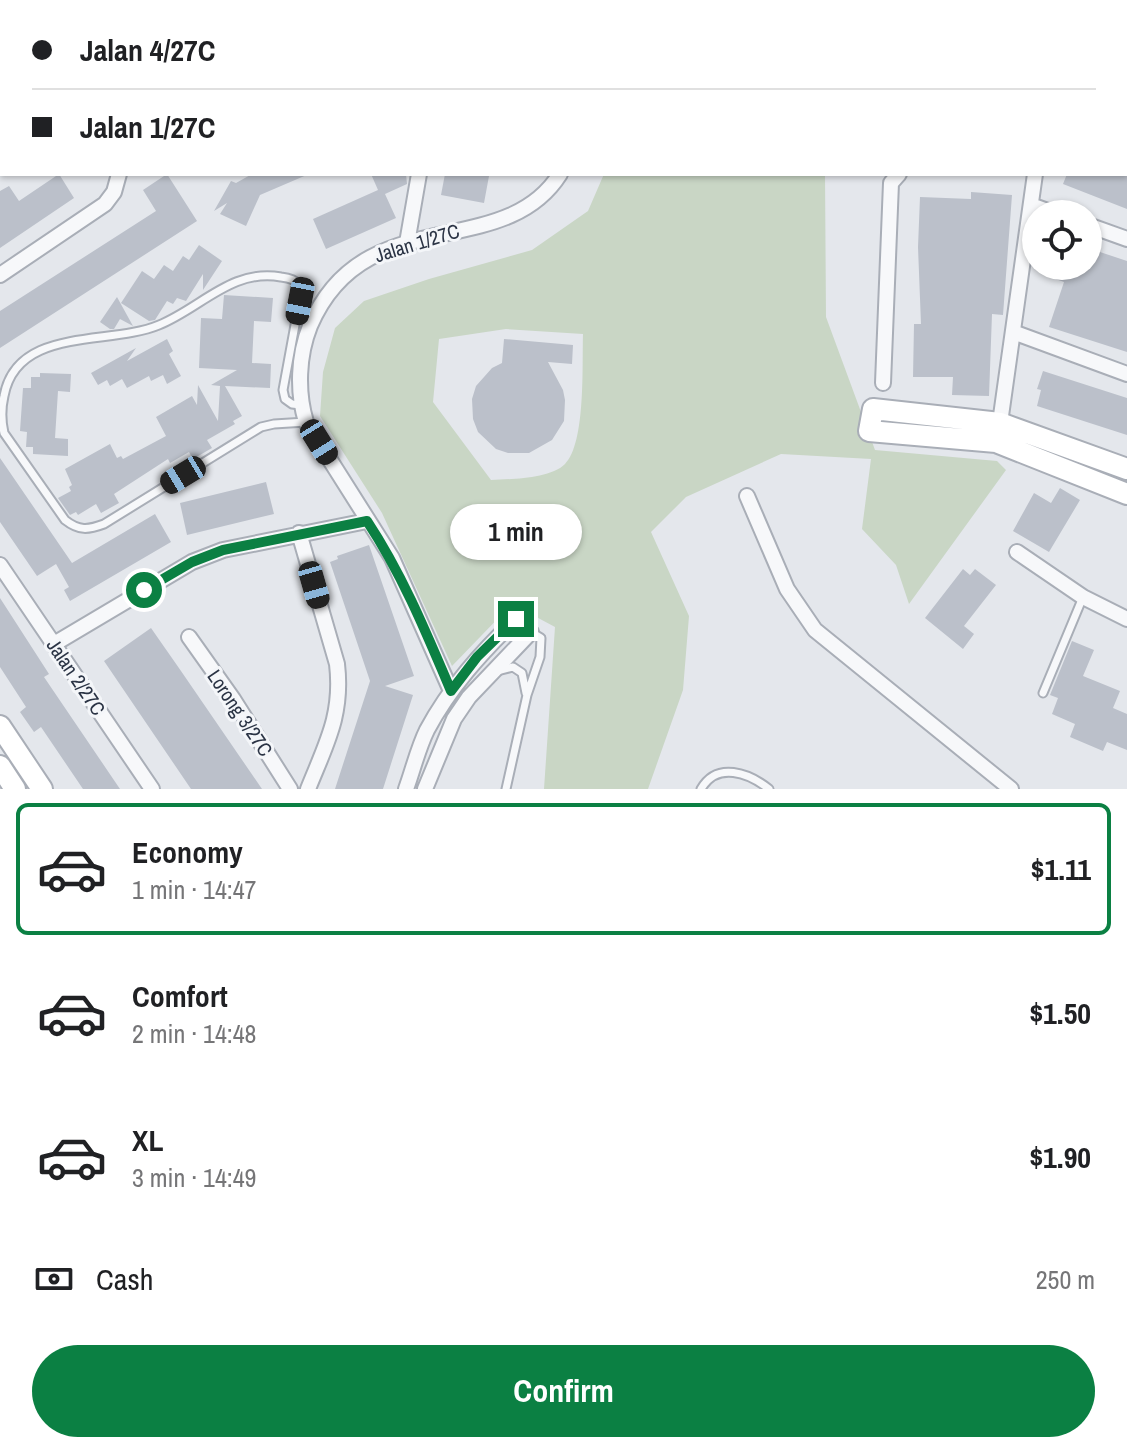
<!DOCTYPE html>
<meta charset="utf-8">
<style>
:root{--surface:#fff;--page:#f2f2f2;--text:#202124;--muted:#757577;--line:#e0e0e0;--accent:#0b8043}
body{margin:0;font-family:"Archivo Narrow",sans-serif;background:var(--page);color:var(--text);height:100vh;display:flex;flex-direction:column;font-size:30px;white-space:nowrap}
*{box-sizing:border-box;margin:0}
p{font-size:26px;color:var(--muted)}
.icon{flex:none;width:44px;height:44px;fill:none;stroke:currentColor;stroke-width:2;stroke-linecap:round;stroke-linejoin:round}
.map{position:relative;height:789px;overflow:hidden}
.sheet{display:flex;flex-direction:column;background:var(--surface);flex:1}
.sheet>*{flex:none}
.banner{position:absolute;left:0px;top:0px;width:1128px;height:176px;box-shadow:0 2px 6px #0004;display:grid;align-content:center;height:176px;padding:0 32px;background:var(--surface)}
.fabs{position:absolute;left:1022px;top:200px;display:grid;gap:16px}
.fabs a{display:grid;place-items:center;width:80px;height:80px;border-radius:50%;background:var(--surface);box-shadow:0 2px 6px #0004;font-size:40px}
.end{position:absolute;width:36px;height:36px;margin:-18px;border:10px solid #0b8043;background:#fff;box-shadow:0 0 0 4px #fff}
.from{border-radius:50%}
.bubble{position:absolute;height:56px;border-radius:28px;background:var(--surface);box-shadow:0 2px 6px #0004;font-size:26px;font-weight:700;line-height:56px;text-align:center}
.car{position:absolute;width:24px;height:48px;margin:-24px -12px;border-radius:10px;box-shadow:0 0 6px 2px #0007;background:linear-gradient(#222 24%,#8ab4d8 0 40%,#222 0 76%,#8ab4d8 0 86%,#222 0)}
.banner b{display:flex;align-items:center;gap:28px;height:76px;font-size:30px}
.banner b+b{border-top:2px solid var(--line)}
.banner i{width:20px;height:20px;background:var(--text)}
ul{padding:14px 0 0;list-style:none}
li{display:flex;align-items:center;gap:24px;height:132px;margin:0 16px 12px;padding:0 16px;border:4px solid transparent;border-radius:12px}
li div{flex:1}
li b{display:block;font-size:30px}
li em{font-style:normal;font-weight:700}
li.selected{border-color:var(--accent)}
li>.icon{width:72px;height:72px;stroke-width:1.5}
.pay{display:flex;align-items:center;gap:20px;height:88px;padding:0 32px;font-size:30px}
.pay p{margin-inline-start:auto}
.cta{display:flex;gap:16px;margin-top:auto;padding:16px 32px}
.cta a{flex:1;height:92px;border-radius:48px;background:var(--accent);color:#fff;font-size:32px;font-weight:700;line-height:92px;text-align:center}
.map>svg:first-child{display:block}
.green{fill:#c9d6c5;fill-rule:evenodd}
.building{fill:#bbc0ca}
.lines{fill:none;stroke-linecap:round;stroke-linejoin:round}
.lane-casing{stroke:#a9aeb7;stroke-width:11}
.street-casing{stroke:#a9aeb7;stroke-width:18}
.secondary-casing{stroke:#a9aeb7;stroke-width:24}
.lane{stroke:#f7f8fa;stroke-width:7}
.street{stroke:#f7f8fa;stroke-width:14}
.secondary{stroke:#fff;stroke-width:20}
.route{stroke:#0b8043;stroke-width:10}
.labels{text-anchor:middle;stroke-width:6;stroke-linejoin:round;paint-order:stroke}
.street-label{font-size:20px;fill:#2b3445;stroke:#f4f6f9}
</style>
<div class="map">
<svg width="1127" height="789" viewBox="0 0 1127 789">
<rect width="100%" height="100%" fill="#e4e7ec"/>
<path class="green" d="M 553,0 L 1127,0 L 1127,91 L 1126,2 Z
M 604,174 L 825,174 L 826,317 L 875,450 L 997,461 L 1006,470 L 909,604 L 896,565 L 862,529 L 871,459 L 781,454 L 686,497 L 651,532 L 689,616 L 683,690 L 648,789 L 544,789 L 555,627 L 512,604 L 452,666 L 382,513 L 320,416 L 323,372 L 335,328 L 364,301 L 429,279 L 532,250 L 588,211 ZM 506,329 L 583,334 C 582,365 586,443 565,464 C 550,479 511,479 491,480 L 433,402 L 439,339 Z"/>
<path class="building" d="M 59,174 L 74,198 L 0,248 L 0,191 L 9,186 L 19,201 Z
M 167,174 L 197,221 L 0,348 L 0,311 L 156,211 L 143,190 Z
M 252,174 L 309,174 L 260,195 L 246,226 L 220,214 L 227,203 L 214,211 L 231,181 L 236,183 Z
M 371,174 L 406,174 L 407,184 L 385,194 L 396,218 L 326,249 L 313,219 L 378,190 Z
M 445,174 L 489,176 L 484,203 L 441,195 Z
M 1067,174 L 1127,174 L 1127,209 L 1063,184 Z
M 971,192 L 1012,195 L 1003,315 L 992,314 L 989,396 L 952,395 L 953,377 L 913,377 L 914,324 L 921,324 L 918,247 L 920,197 L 971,199 Z
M 199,245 L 222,261 L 203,290 L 203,274 L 186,301 L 177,298 L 173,304 L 167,301 L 155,320 L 149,321 L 121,303 L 142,271 L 154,279 L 164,265 L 173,271 L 183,256 L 189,260 Z
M 1088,248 L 1127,261 L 1127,352 L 1049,327 L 1064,282 L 1044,275 L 1047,266 L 1088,266 Z
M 224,295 L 273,298 L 271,322 L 254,321 L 252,363 L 271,364 L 270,388 L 225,386 L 242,416 L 233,421 L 235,424 L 207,440 L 212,448 L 193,459 L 189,452 L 170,463 L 168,459 L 114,494 L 119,503 L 101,513 L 96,504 L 78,515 L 76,512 L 70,515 L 58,498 L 71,491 L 69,487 L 72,485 L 65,469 L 110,444 L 117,458 L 121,456 L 123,459 L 166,436 L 156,417 L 192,396 L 197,405 L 198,385 L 218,421 L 220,386 L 211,385 L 237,370 L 199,368 L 201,318 L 222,319 Z
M 117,297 L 133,326 L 120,319 L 114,329 L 110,329 L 100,322 Z
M 167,339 L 173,351 L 169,354 L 181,376 L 167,384 L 163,375 L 151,381 L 149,376 L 127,388 L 122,379 L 110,386 L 107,380 L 98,385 L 91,373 L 136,348 L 127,361 Z
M 504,339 L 573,345 L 572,364 L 548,362 L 563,390 L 565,400 L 564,421 L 552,440 L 529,453 L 508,453 L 496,449 L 478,432 L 473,419 L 472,399 L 476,386 L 492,368 L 502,363 Z
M 1043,371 L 1127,398 L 1127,435 L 1037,406 L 1041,390 L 1037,389 Z
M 40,373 L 71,374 L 70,392 L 58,391 L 55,438 L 68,439 L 68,456 L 33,454 L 33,447 L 26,447 L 27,432 L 20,431 L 23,388 L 31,388 L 31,377 L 40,377 Z
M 0,458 L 72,563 L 155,514 L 171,542 L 70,601 L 64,590 L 69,587 L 56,564 L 37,576 L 0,522 Z
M 266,482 L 274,514 L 187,535 L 180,503 Z
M 1060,488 L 1080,500 L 1049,552 L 1013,531 L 1034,493 L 1051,503 Z
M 369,545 L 414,676 L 385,686 L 413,695 L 383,789 L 335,789 L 370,681 L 330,562 L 338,559 L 337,556 Z
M 963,569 L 970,575 L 975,569 L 996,585 L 964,626 L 974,634 L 963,649 L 925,618 Z
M 0,598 L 49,674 L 44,677 L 120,789 L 83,789 L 41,727 L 34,732 L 20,712 L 26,707 L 0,667 Z
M 151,628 L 181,671 L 262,789 L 191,789 L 104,661 Z
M 1072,641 L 1094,650 L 1083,676 L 1120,691 L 1113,708 L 1127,714 L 1127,750 L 1107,742 L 1103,751 L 1070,737 L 1075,724 L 1052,714 L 1058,698 L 1050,695 Z"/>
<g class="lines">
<g class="lane-casing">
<path id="lane" d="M 527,0 L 529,2
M 377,2 L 377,0
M 301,405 L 292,404 L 285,399 L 283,390 L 302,287 C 296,280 290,278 281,277 C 232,268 201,308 159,325 C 109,346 17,326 4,396 C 1,409 1,420 4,433 L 65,520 C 79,531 88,530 104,524 L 261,427 L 274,424 L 306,422
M 497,671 L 513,667 L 522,673 L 526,693
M 1043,693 L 1083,597
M 506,789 L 527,695 L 540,657 L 541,638 L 531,632
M 701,789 C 717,761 749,773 769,789"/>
</g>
<g class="street-casing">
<path id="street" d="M 272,0 L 274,2
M 219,2 L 224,0
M 0,28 L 2,28
M 1126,108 L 1127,108
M 0,143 L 2,143
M 1031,205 L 1056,214
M 1088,225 L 1127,239
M 407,243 L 419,174
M 0,275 L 105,204 L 114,192 L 119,174
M 1013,332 L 1127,374
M 883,383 L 891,183 L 899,174
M 999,430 L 1035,174
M 747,496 L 787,589 L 815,630 L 1011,789
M 299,533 L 337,664 C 343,715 326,744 308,789
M 1017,552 L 1083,597 L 1127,619
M 0,565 L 152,789
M 189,637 L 233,699 L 290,789
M 54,644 L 192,562 L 223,550 L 367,521
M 451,691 L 392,558 L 306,422 C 297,392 298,356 310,326 C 364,199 503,264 560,174
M 406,789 C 413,770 418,748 427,730 C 450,687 481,653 516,619 L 531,632 L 469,697 L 454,719 L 425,789"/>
</g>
<g class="secondary-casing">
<path id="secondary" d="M 1127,469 L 1000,423 L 873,409 L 869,431 L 996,442 L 1127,494
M 0,726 L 42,789
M 0,766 L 15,789"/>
</g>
<use href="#lane" class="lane"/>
<use href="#street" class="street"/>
<use href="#secondary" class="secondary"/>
</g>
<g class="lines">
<path class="route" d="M 144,590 L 192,562 L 223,550 L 367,521 C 402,574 426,632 451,691 L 477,657 L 516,619"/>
</g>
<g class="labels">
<g class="street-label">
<text transform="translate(417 243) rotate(-17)" y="7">Jalan 1/27C</text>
<text transform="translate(76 677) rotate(56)" y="7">Jalan 2/27C</text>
<text transform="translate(240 713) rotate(56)" y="7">Lorong 3/27C</text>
</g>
</g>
</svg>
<div class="fabs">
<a><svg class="icon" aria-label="locate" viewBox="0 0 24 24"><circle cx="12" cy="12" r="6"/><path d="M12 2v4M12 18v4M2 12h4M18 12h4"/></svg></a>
</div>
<i class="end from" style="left:144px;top:590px"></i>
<i class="end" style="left:516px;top:619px"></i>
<div class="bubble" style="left:450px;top:504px;width:132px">1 min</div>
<i class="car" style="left:300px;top:301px;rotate:191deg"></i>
<i class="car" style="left:319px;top:442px;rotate:148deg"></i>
<i class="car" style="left:183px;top:475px;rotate:239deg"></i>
<i class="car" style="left:314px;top:585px;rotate:164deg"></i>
<div class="banner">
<b><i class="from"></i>Jalan 4/27C</b>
<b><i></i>Jalan 1/27C</b>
</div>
</div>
<section class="sheet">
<ul>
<li class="selected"><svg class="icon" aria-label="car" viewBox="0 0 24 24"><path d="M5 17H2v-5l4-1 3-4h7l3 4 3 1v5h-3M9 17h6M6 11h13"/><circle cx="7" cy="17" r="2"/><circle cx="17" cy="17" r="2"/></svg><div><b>Economy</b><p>1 min · 14:47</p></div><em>$1.11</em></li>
<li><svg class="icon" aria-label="car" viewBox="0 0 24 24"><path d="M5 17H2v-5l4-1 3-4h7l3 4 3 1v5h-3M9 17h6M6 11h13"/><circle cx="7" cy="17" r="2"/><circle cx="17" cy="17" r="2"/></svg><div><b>Comfort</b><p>2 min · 14:48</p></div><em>$1.50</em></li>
<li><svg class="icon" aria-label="car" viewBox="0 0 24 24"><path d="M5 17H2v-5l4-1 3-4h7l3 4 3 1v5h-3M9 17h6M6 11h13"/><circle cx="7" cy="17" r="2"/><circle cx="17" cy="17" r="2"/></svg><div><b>XL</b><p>3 min · 14:49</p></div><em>$1.90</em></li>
</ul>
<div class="pay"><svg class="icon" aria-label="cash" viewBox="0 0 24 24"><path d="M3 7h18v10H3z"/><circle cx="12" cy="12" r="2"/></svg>Cash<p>250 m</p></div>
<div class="cta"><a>Confirm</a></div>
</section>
